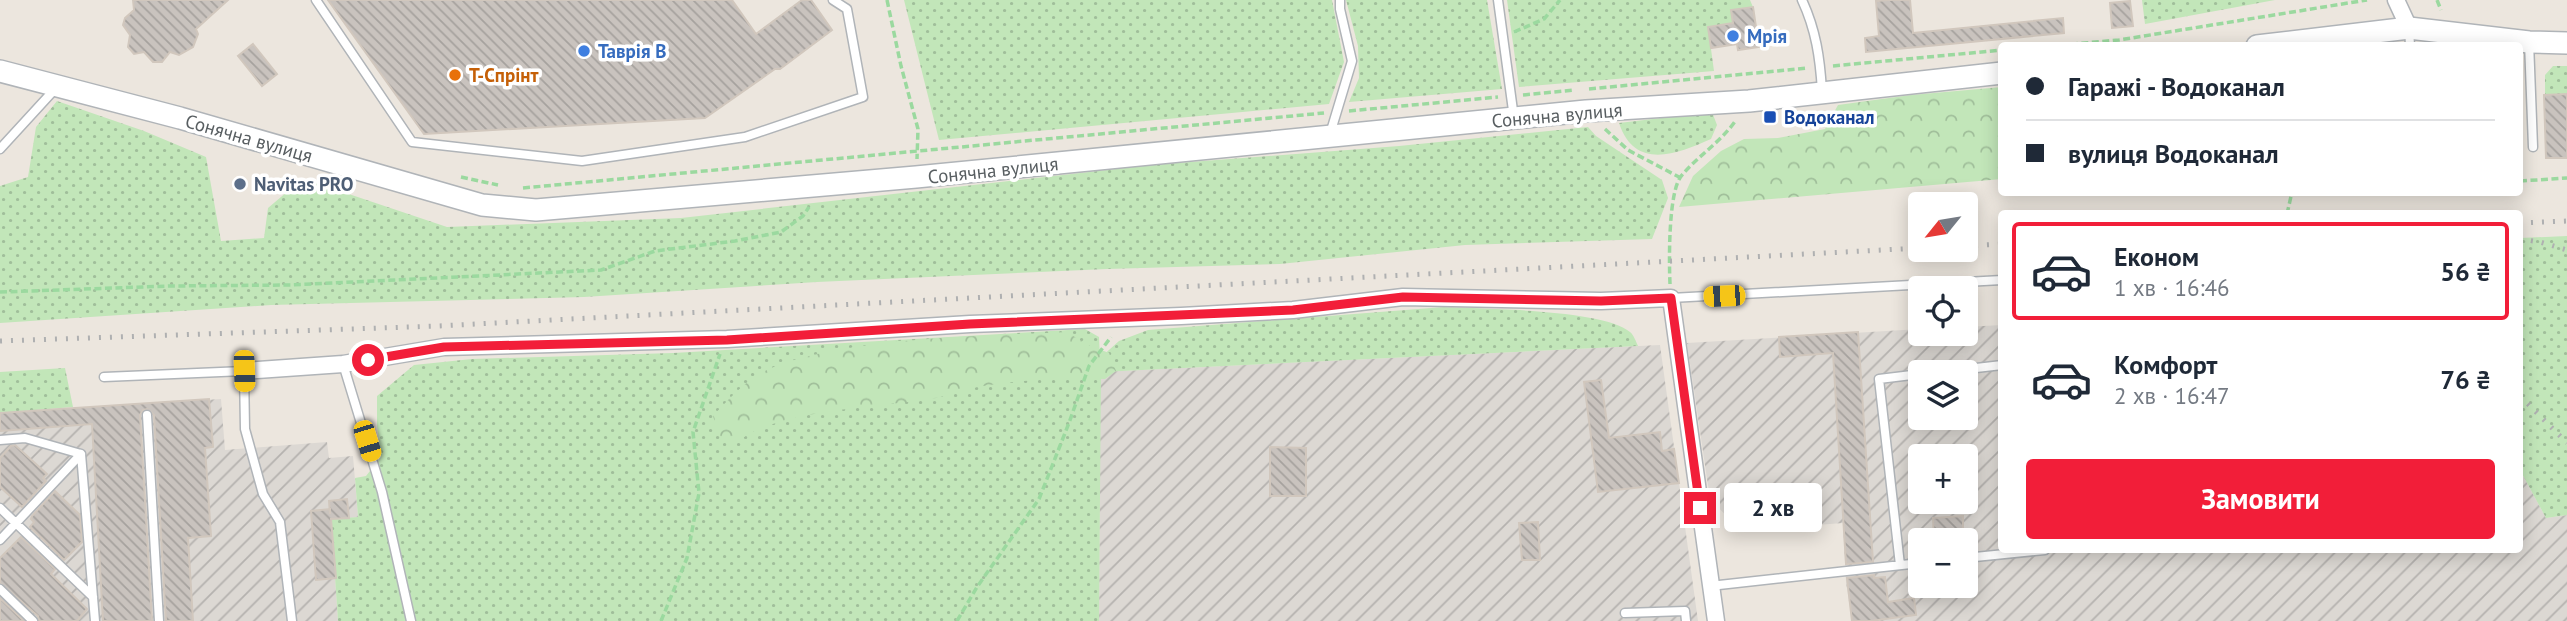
<!DOCTYPE html>
<html lang="uk">
<meta charset="utf-8">
<style>
:root{--surface:#fff;--page:#f2f2f3;--text:#1f2937;--muted:#747a83;--line:#e0e1e3;--accent:#f21e39}
body{margin:0;font-family:"PT Sans",sans-serif;background:var(--page);color:var(--text);height:100vh;display:flex;flex-direction:column;font-size:26px;white-space:nowrap}
*{box-sizing:border-box;margin:0}
p{font-size:23px;color:var(--muted)}
.icon{flex:none;width:38px;height:38px;fill:none;stroke:currentColor;stroke-width:2;stroke-linecap:round;stroke-linejoin:round}
.map{position:relative;flex:1;overflow:hidden}
.panel{position:absolute;left:1998px;top:210px;width:525px;height:343px;display:flex;flex-direction:column;background:var(--surface);border-radius:7px;box-shadow:0 4px 18px #0003}
.panel>*{flex:none}
.guide{position:absolute;left:1998px;top:42px;width:525px;height:154px;border-radius:7px;box-shadow:0 4px 18px #0003;display:grid;align-content:center;height:154px;padding:0 28px;background:var(--surface)}
.needle{width:46px;rotate:240deg}
.controls{position:absolute;left:1908px;top:192px;display:grid;gap:14px}
.controls a{display:grid;place-items:center;width:70px;height:70px;border-radius:7px;background:var(--surface);box-shadow:0 4px 18px #0003;font-size:35px}
.end{position:absolute;width:32px;height:32px;margin:-16px;border:9px solid #f21e39;background:#fff;box-shadow:0 0 0 4px #fff}
.from{border-radius:50%}
.bubble{position:absolute;height:49px;border-radius:7px;background:var(--surface);box-shadow:0 4px 18px #0003;font-size:23px;font-weight:600;line-height:49px;text-align:center}
.car{position:absolute;width:21px;height:42px;margin:-21px -10px;border-radius:9px;box-shadow:0 0 5px 2px #0007;background:linear-gradient(#f5c518 24%,#345 0 40%,#f5c518 0 76%,#345 0 86%,#f5c518 0)}
.guide b{display:flex;align-items:center;gap:24px;height:66px;font-size:26px}
.guide b+b{border-top:2px solid var(--line)}
.guide i{width:18px;height:18px;background:var(--text)}
ul{padding:12px 0 0;list-style:none}
li{display:flex;align-items:center;gap:21px;height:98px;margin:0 14px 10px;padding:0 14px;border:4px solid transparent;border-radius:7px}
li div{flex:1}
li b{display:block;font-size:26px}
li em{font-style:normal;font-weight:600}
li.selected{border-color:var(--accent)}
li>.icon{width:63px;height:63px;stroke-width:1.5}
.cta{display:flex;gap:14px;margin-top:auto;padding:14px 28px}
.cta a{flex:1;height:80px;border-radius:7px;background:var(--accent);color:#fff;font-size:28px;font-weight:600;line-height:80px;text-align:center}
.map>svg:first-child{display:block}
.industrial{fill:url(#industrial-furrows);fill-rule:evenodd}
.grass{fill:url(#grass-dots)}
.forest{fill:url(#forest-crowns)}
.building{fill:url(#building-back-hatch);stroke:#d1c7bd;stroke-width:2}
.lines{fill:none;stroke-linecap:round;stroke-linejoin:round}
.service-casing{stroke:#b0b4b8;stroke-width:11}
.minor-casing{stroke:#b0b4b8;stroke-width:19}
.tertiary-casing{stroke:#b0b4b8;stroke-width:24}
.path{stroke:#9bd99f;stroke-width:3.5;stroke-dasharray:7 3.5;stroke-linecap:butt}
.service{stroke:#fff;stroke-width:8}
.minor{stroke:#fff;stroke-width:16}
.tertiary{stroke:#fff;stroke-width:21}
.rail{stroke:#afb0b1;stroke-width:5;stroke-dasharray:2 9;stroke-linecap:butt}
.route{stroke:#f21e39;stroke-width:9}
.shop-dot{fill:#3f7fe0;stroke:#fff;stroke-width:2.5}
.food-dot{fill:#e8710a;stroke:#fff;stroke-width:2.5}
.transit-dot{fill:#1a4fb4;stroke:#fff;stroke-width:2.5}
.service-dot{fill:#5c6f8a;stroke:#fff;stroke-width:2.5}
.labels{text-anchor:middle;stroke-width:7;stroke-linejoin:round;paint-order:stroke}
.shop-label{font-size:19px;font-weight:bold;fill:#366cbe;stroke:#fff;text-anchor:start}
.food-label{font-size:19px;font-weight:bold;fill:#c56008;stroke:#fff;text-anchor:start}
.street-label{font-size:19px;fill:#585e61;stroke:#fff}
.transit-label{font-size:19px;font-weight:bold;fill:#164399;stroke:#fff;text-anchor:start}
.service-label{font-size:19px;font-weight:bold;fill:#4e5e75;stroke:#fff;text-anchor:start}
</style>
<div class="map">
<svg width="2567" height="621" viewBox="0 0 2567 621">
<defs>
<pattern id="industrial-furrows" width="10" height="10" patternUnits="userSpaceOnUse" patternTransform="scale(1.75)"><rect width="10" height="10" fill="#dcd8d3"/><path d="M-1 1l2-2M0 10L10 0M9 11l2-2" fill="none" stroke="#b5b2af"/></pattern>
<pattern id="grass-dots" width="8" height="8" patternUnits="userSpaceOnUse" patternTransform="scale(1.75)"><rect width="8" height="8" fill="#c2e6b9"/><path d="M2 2h.1M6 6h.1" fill="none" stroke="#a0be9a" stroke-width="1.8" stroke-linecap="round"/></pattern>
<pattern id="forest-crowns" width="20" height="18" patternUnits="userSpaceOnUse" patternTransform="scale(1.75)"><rect width="20" height="18" fill="#c2e6b9"/><path d="M2 6a3 3 0 1 1 6 0M12 15a3 3 0 1 1 6 0" fill="none" stroke="#a0be9a"/></pattern>
<pattern id="building-back-hatch" width="6" height="6" patternUnits="userSpaceOnUse" patternTransform="scale(1.75)"><rect width="6" height="6" fill="#c9c3be"/><path d="M-1 5l2 2M0 0l6 6M5-1l2 2" fill="none" stroke="#a6a29e"/></pattern>
</defs>
<rect width="100%" height="100%" fill="#ece6de"/>
<path class="industrial" d="M 2002,325 L 2002,550 L 2520,550 L 2520,470 L 2546,518 L 2567,515 L 2567,621 L 1852,621 L 1846,582 L 1843,523 L 1741,531 L 1710,499 L 1687,343 L 1920,329 L 1920,334 L 1965,334 L 1965,327 ZM 1920,373 L 1965,373 L 1965,418 L 1920,418 ZM 1920,457 L 1965,457 L 1965,502 L 1920,502 ZM 1920,541 L 1965,541 L 1965,586 L 1920,586 Z
M 1660,345 L 1698,621 L 1099,621 L 1100,372 Z
M 221,399 L 225,450 L 327,442 L 329,458 L 353,456 L 358,517 L 331,520 L 338,621 L 0,621 L 0,413 Z"/>
<path class="grass" d="M 904,0 L 1332,0 L 1344,62 L 1329,104 L 939,140 Z
M 1346,0 L 1487,0 L 1502,89 L 1349,102 L 1359,78 L 1358,46 Z
M 1507,0 L 1750,0 L 1753,7 L 1731,10 L 1733,23 L 1708,27 L 1714,71 L 1519,87 Z
M 2142,0 L 2275,0 L 2145,24 Z
M 2553,66 L 2567,66 L 2567,94 L 2545,95 L 2545,75 Z
M 57,101 L 144,131 L 206,157 L 221,241 L 264,238 L 268,208 L 301,180 L 319,184 L 447,227 L 681,218 L 1151,165 L 1399,146 L 1588,127 L 1596,136 L 1662,180 L 1668,198 L 1652,239 L 1465,245 L 1280,264 L 1107,269 L 817,282 L 584,297 L 271,305 L 0,323 L 0,186 L 28,177 L 36,127 Z
M 1712,112 L 1717,125 L 1711,139 C 1677,154 1635,171 1619,123 Z
M 2567,236 L 2567,515 L 2546,518 L 2520,470 L 2520,238 Z
M 1444,307 C 1482,309 1604,309 1630,332 C 1634,335 1636,342 1638,346 L 1101,372 L 1099,621 L 338,621 L 331,519 L 358,517 L 355,478 L 366,476 L 381,457 L 377,426 L 377,396 L 414,365 L 472,359 L 673,353 L 1085,329 L 1099,337 L 1100,358 L 1119,341 L 1148,330 Z
M 65,368 L 73,407 L 0,413 L 0,372 Z"/>
<path class="forest" d="M 2002,87 L 2002,179 L 1679,207 L 1693,176 L 1721,151 L 1744,139 L 1778,138 L 1825,129 L 1838,105 L 1911,95 Z
M 1067,332 L 1086,344 L 1109,353 L 1116,371 L 1105,379 C 1062,377 1015,380 972,388 C 958,391 945,397 931,399 C 880,407 771,410 735,444 L 721,440 L 713,416 C 727,401 742,384 761,373 C 782,361 809,356 832,351 C 910,336 988,336 1067,332 Z"/>
<path class="building" d="M 133,0 L 228,0 L 196,29 L 198,34 L 193,47 L 179,55 L 170,52 L 162,62 L 153,62 L 144,52 L 134,54 L 128,47 L 130,35 L 123,25 L 125,18 L 134,10 Z
M 328,0 L 732,0 L 756,34 L 802,0 L 811,0 L 832,30 L 780,69 L 775,69 L 705,118 L 424,134 Z
M 1888,0 L 1910,0 L 1913,33 L 2063,18 L 2064,33 L 1866,52 L 1865,38 L 1879,36 L 1876,1 Z
M 2130,1 L 2133,26 L 2112,28 L 2110,3 Z
M 1753,7 L 1759,47 L 1738,50 L 1737,44 L 1711,48 L 1708,27 L 1733,23 L 1731,10 Z
M 253,44 L 277,74 L 262,86 L 238,56 Z
M 2567,94 L 2567,158 L 2546,158 L 2544,95 Z
M 1858,332 L 1873,562 L 1846,564 L 1833,353 L 1780,357 L 1779,337 Z
M 1601,380 L 1609,438 L 1660,432 L 1662,451 L 1674,449 L 1679,483 L 1598,492 L 1584,382 Z
M 209,399 L 213,447 L 205,448 L 211,536 L 188,538 L 193,621 L 166,621 L 154,415 L 147,409 L 143,410 L 140,415 L 152,621 L 103,621 L 92,424 L 0,431 L 0,413 Z
M 15,445 L 47,474 L 43,478 L 46,481 L 22,507 L 0,487 L 0,458 L 11,446 Z
M 1270,447 L 1306,448 L 1306,496 L 1270,496 Z
M 55,491 L 80,515 L 82,542 L 64,560 L 30,527 L 34,522 L 31,519 L 32,516 Z
M 347,499 L 349,518 L 331,519 L 336,578 L 316,580 L 311,511 L 330,509 L 330,514 L 329,501 Z
M 1963,516 L 1963,531 L 1956,532 L 1957,541 L 1934,541 L 1933,518 Z
M 1538,522 L 1540,560 L 1522,560 L 1519,523 Z
M 21,537 L 55,569 L 51,574 L 87,609 L 77,621 L 39,621 L 38,616 L 0,583 L 0,558 Z
M 1874,575 L 1874,578 L 1885,577 L 1888,602 L 1914,598 L 1916,615 L 1870,621 L 1852,621 L 1847,578 Z
M 0,598 L 24,621 L 0,621 Z"/>
<g class="lines">
<g class="service-casing">
<path id="service" d="M 316,0 L 412,142 L 582,161 L 745,137 L 863,97 L 847,9 L 833,0
M 1498,0 L 1514,118
M 1802,0 C 1816,30 1820,58 1822,91
M 2409,28 L 2410,46
M 2529,42 L 2533,147
M 1330,134 L 1352,61 L 1340,9 L 1340,0
M 0,149 L 55,89
M 1671,298 L 2002,280
M 343,364 L 382,492 L 411,621
M 1933,373 L 2002,365
M 104,377 L 244,371 L 245,429 L 263,494 L 280,522 L 292,621
M 147,415 L 159,621
M 0,440 L 25,438 L 81,454 L 95,621
M 0,508 L 93,597
M 0,540 L 81,454
M 1965,558 L 2045,550
M 1900,565 L 1879,379 L 1920,374
M 1710,586 L 1920,563
M 0,589 L 33,621
M 1625,613 L 1685,611 L 1686,621"/>
</g>
<g class="minor-casing">
<path id="minor" d="M 2396,0 L 2409,28
M 244,371 L 343,364 L 444,347 L 727,339 L 970,324 L 1181,316 L 1293,310 L 1403,297 L 1601,301 L 1671,298 L 1716,621"/>
</g>
<g class="tertiary-casing">
<path id="tertiary" d="M 2257,46 L 2409,28 L 2529,42 L 2567,43
M 0,71 L 180,118 L 482,205 L 536,210 L 916,177 L 1586,111 L 1749,101 L 2002,73"/>
</g>
<path class="path" d="M 887,0 L 901,66 L 918,129 L 917,159
M 2437,0 L 2441,10
M 1514,32 L 1544,19 L 1560,0
M 2050,46 L 2119,40 L 2367,0
M 1833,66 L 2002,50
M 1589,89 L 1808,68
M 1523,95 L 1575,90
M 1349,111 L 1498,97
M 1605,129 L 1628,150 L 1679,177
M 461,177 L 498,185
M 2520,181 L 2567,178
M 523,188 L 1324,113
M 2287,214 L 2292,192
M 1670,284 C 1669,262 1668,190 1682,175 C 1699,155 1721,142 1736,120
M 0,292 L 171,286 L 291,285 L 601,270 L 655,251 L 735,241 L 781,232 L 803,216 L 809,207
M 661,621 L 687,558 L 699,493 L 693,432 L 720,354
M 957,621 L 977,587 L 1039,499 L 1069,423 L 1089,366 L 1111,337"/>
<use href="#service" class="service"/>
<use href="#minor" class="minor"/>
<use href="#tertiary" class="tertiary"/>
<path class="rail" d="M 2520,223 L 2567,221
M 2520,239 L 2540,242 L 2567,250
M 1965,246 L 2002,244
M 0,341 L 438,326 L 1920,248
M 2520,396 L 2567,443"/>
</g>
<g class="lines">
<path class="route" d="M 368,360 L 444,347 L 727,340 L 970,324 L 1293,310 L 1403,297 L 1601,301 L 1671,298 L 1700,508"/>
</g>
<g class="shop-dot">
<circle cx="1733" cy="36" r="7"/>
<circle cx="584" cy="51" r="7"/>
</g>
<circle class="food-dot" cx="455" cy="75" r="7"/>
<rect class="transit-dot" x="1763" y="110" width="14" height="14" rx="3.5"/>
<circle class="service-dot" cx="240" cy="184" r="7"/>
<g class="labels">
<g class="shop-label">
<text x="1747" y="43">Мрія</text>
<text x="598" y="58">Таврія В</text>
</g>
<g class="food-label">
<text x="469" y="82">Т-Спрінт</text>
</g>
<g class="street-label">
<text transform="translate(1557 115) rotate(-5)" y="7">Сонячна вулиця</text>
<text transform="translate(249 138) rotate(16)" y="7">Сонячна вулиця</text>
<text transform="translate(993 170) rotate(-6)" y="7">Сонячна вулиця</text>
</g>
<g class="transit-label">
<text x="1784" y="124">Водоканал</text>
</g>
<g class="service-label">
<text x="254" y="191">Navitas PRO</text>
</g>
</g>
</svg>
<div class="controls">
<a><svg class="needle" viewBox="-14 -14 28 28"><path d="M0-13l5 13h-10z" fill="#e53935"/><path d="M0 13l5-13h-10z" fill="#747a83"/></svg></a>
<a><svg class="icon" aria-label="locate" viewBox="0 0 24 24"><circle cx="12" cy="12" r="6"/><path d="M12 2v4M12 18v4M2 12h4M18 12h4"/></svg></a>
<a><svg class="icon" aria-label="layers" viewBox="0 0 24 24"><path d="M12 4l9 5-9 5-9-5zM3 14l9 5 9-5"/></svg></a>
<a>+</a>
<a>−</a>
</div>
<i class="end from" style="left:368px;top:360px"></i>
<i class="end" style="left:1700px;top:508px"></i>
<div class="bubble" style="left:1724px;top:483px;width:98px">2 хв</div>
<i class="car" style="left:1724px;top:296px;rotate:268deg"></i>
<i class="car" style="left:244px;top:371px;rotate:178deg"></i>
<i class="car" style="left:367px;top:441px;rotate:163deg"></i>
<div class="guide">
<b><i class="from"></i>Гаражі - Водоканал</b>
<b><i></i>вулиця Водоканал</b>
</div>
<section class="panel">
<ul>
<li class="selected"><svg class="icon" aria-label="car" viewBox="0 0 24 24"><path d="M5 17H2v-5l4-1 3-4h7l3 4 3 1v5h-3M9 17h6M6 11h13"/><circle cx="7" cy="17" r="2"/><circle cx="17" cy="17" r="2"/></svg><div><b>Економ</b><p>1 хв · 16:46</p></div><em>56 ₴</em></li>
<li><svg class="icon" aria-label="car" viewBox="0 0 24 24"><path d="M5 17H2v-5l4-1 3-4h7l3 4 3 1v5h-3M9 17h6M6 11h13"/><circle cx="7" cy="17" r="2"/><circle cx="17" cy="17" r="2"/></svg><div><b>Комфорт</b><p>2 хв · 16:47</p></div><em>76 ₴</em></li>
</ul>
<div class="cta"><a>Замовити</a></div>
</section>
</div>
